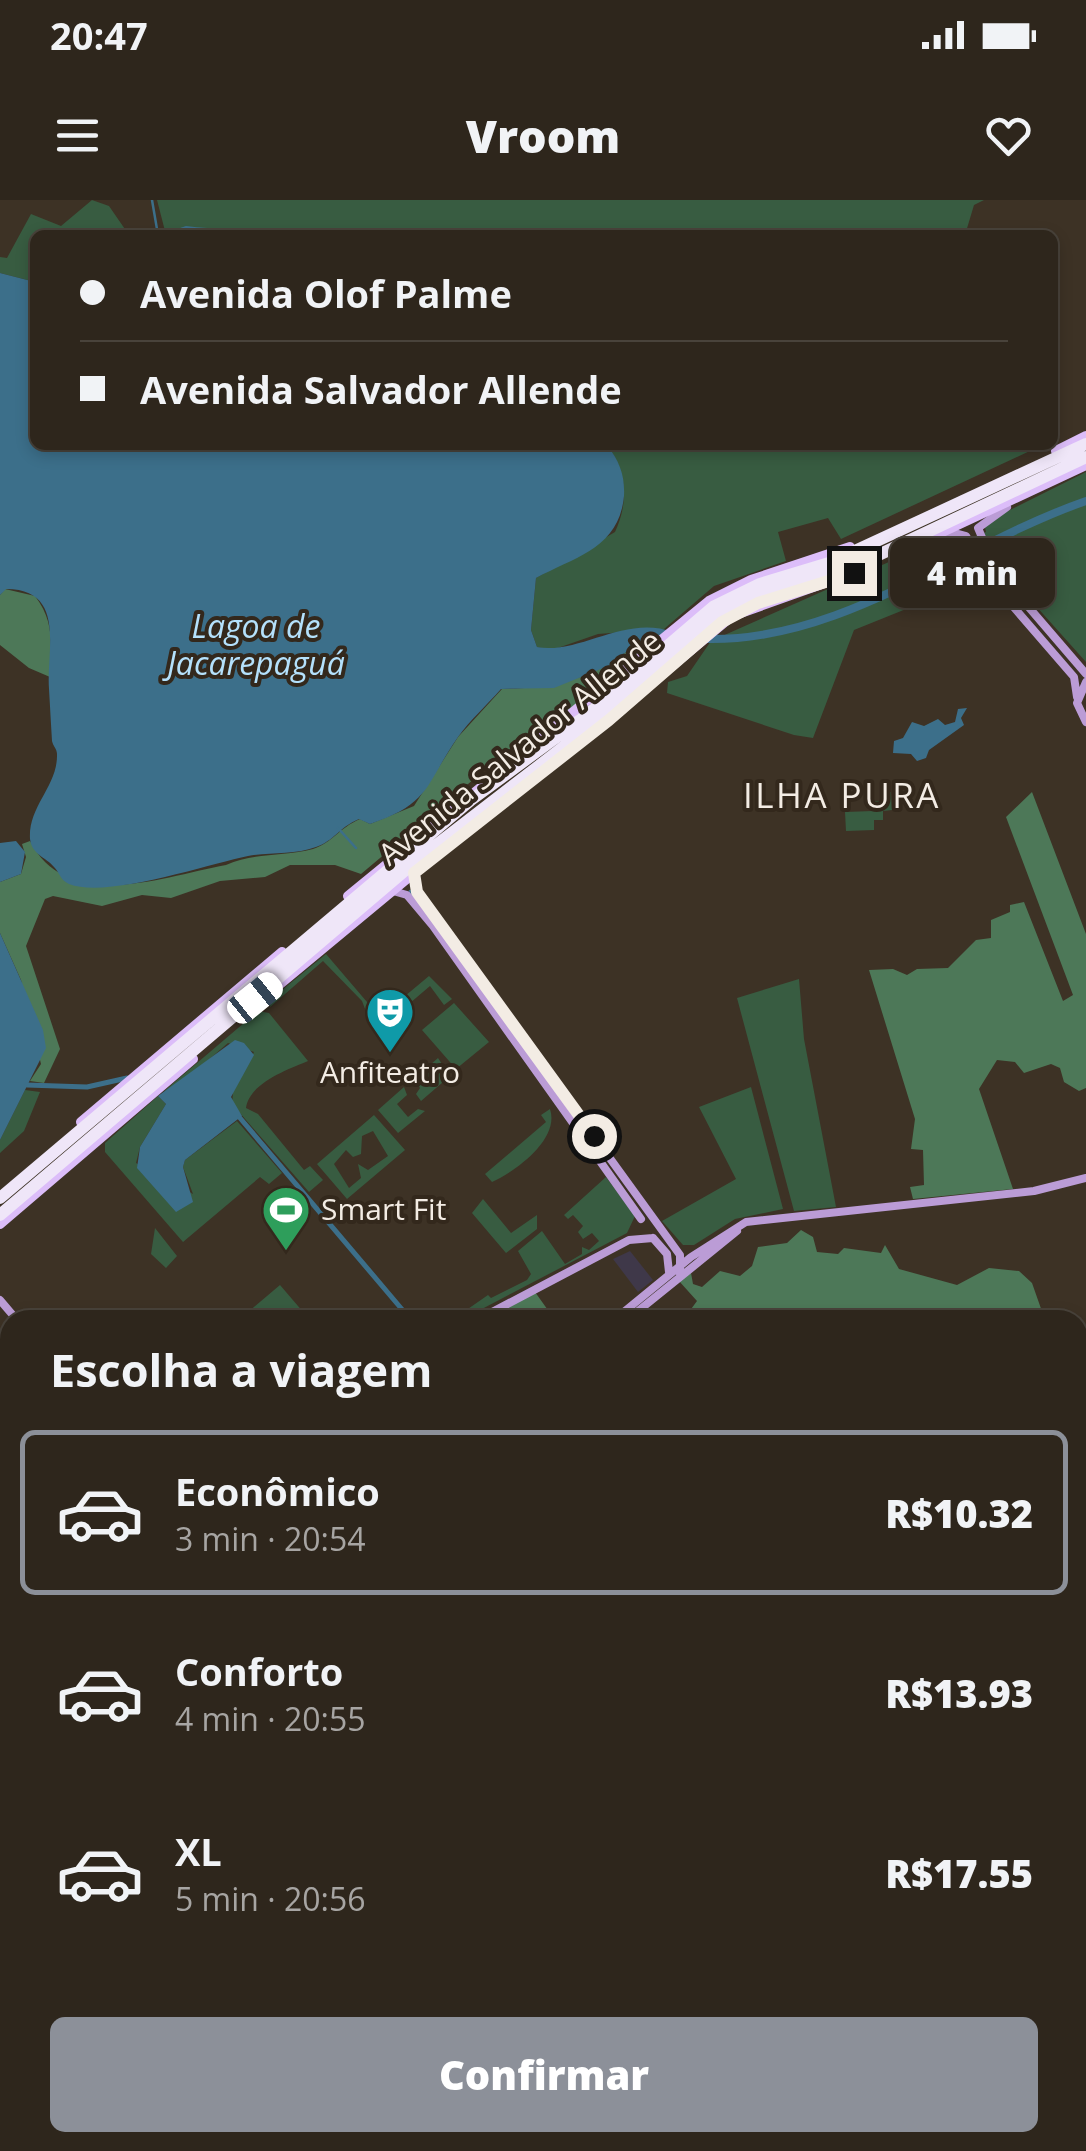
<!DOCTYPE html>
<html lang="pt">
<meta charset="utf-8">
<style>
:root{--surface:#2e261c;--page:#3a3229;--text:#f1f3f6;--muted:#a7a5a3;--line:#49433b;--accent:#8c9099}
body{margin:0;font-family:"Open Sans",sans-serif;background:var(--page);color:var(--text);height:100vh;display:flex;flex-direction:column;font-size:38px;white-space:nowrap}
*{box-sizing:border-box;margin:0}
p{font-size:32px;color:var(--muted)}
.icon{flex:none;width:55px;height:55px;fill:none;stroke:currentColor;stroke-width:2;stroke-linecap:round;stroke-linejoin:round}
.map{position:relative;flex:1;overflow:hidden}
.sheet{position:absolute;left:0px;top:1110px;width:1088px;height:842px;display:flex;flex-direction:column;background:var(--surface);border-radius:30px 30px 0 0;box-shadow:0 5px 15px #0003,0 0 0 2px var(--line)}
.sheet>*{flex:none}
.guide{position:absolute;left:30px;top:30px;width:1028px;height:220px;border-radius:15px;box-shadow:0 5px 15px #0003,0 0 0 2px var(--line);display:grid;align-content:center;height:220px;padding:0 50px;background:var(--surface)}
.end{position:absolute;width:45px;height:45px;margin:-22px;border:12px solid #f3ece4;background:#111;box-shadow:0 0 0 5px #111}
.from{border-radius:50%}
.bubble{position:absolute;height:70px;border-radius:15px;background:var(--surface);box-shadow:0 5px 15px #0003,0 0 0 2px var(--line);font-size:32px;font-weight:800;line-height:70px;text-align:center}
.car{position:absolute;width:30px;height:60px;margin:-30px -15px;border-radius:12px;box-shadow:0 0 8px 2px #0007;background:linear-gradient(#fff 24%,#345 0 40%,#fff 0 76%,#345 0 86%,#fff 0)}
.guide b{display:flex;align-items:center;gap:35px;height:95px;font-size:38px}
.guide b+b{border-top:2px solid var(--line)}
.guide i{width:25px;height:25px;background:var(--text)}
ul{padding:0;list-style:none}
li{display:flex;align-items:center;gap:30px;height:165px;margin:0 20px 15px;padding:0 30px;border:5px solid transparent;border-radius:15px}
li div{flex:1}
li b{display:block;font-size:38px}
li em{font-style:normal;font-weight:800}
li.on{border-color:var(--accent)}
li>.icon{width:90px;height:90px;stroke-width:1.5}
h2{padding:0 50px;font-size:45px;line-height:120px}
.cta{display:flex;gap:20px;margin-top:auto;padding:20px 50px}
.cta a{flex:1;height:115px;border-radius:15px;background:var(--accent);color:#fff;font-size:40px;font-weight:800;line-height:115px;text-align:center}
.status{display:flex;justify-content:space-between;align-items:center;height:70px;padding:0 50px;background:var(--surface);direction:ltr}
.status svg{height:28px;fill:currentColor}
header{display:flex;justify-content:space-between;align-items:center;height:130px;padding:0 50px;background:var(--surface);font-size:45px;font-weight:800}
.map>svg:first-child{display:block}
.industrial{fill:#3f3849}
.green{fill:#385c41;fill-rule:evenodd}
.forest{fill:#4d7858}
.water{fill:#3c6f8a}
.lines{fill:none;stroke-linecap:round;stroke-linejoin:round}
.stream{stroke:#3c6f8a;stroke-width:2.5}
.canal{stroke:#3c6f8a;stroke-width:5}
.river{stroke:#3c6f8a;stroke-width:8}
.secondary{stroke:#bb9cd6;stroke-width:8}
.primary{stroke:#dcbdf9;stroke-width:10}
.highway{stroke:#efe6f8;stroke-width:12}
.route{stroke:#f3ece4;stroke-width:12}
.labels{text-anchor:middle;stroke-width:8;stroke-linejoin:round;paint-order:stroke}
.street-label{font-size:30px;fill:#f3ece4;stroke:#33281c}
.poi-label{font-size:30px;fill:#f3ece4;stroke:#33281c}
.water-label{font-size:32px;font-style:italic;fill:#b4e1fc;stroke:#33281c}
.quarter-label{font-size:35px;letter-spacing:2.5px;fill:#f3ece4;stroke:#33281c}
</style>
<div class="status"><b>20:47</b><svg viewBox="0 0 49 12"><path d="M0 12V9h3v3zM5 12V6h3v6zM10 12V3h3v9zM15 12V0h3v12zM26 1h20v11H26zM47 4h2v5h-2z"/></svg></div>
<header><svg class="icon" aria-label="menu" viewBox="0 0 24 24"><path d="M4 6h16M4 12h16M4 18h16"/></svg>Vroom<svg class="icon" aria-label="heart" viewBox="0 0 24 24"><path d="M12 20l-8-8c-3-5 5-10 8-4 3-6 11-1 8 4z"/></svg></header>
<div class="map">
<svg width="1086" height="1951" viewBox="0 0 1086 1951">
<rect width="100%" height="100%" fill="#3d3225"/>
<path class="industrial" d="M 630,1051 L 653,1080 L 638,1092 L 613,1059 Z"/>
<path class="green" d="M 92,0 L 109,6 L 129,35 L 35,35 L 35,82 L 0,73 L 0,57 L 7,58 L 31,14 L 61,26 Z
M 157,0 L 984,0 L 974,5 L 965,35 L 331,35 C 309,29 185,25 165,31 Z
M 607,245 L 1031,245 L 1034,249 L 841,339 L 828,318 L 778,332 L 786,361 L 714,386 L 664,429 L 598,434 L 552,450 L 537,447 L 531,430 L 536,378 L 615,332 C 629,302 627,271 607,245 Z
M 1086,272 L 1086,462 L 994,359 L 974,368 L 978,380 L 854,430 L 813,538 L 794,535 L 667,493 L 668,482 L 687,476 L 711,441 L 952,334 L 962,341 L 986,332 L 984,323 Z
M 882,592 L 891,592 L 892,610 L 883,611 L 883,620 L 874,620 L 874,630 L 846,631 L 845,612 L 873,611 L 873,601 L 883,601 Z
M 326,754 L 373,809 L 367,814 L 362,801 L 323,761 L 270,807 L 271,799 Z
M 429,776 L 452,799 L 444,805 L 430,786 L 403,809 L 399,801 Z
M 799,779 L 804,839 L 836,1007 L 794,1011 L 737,798 Z
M 454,803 L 489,842 L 456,869 L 422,830 Z
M 258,811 L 269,813 L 308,861 C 289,869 249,883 246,908 L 258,914 L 304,970 L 310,966 L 323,980 L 309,992 L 232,904 L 233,892 L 254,852 L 228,843 L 184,881 L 163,892 Z
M 438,858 L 450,876 L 421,901 L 416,894 L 420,888 L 414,879 Z
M 404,887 L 407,895 L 397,904 L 408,917 L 418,909 L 425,911 L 398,933 L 378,910 Z
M 751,887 L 783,1009 L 735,1019 L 694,1045 L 683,1045 L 662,1021 L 736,979 L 699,907 Z
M 25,890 L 40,892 L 24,931 L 0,953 L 0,940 Z
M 158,896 L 166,904 L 140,947 L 136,963 L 193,994 L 183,967 L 185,960 L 237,921 L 282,973 L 269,984 L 260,977 L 183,1042 L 105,952 L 105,943 Z
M 550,909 C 560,939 516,971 492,982 L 485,974 L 546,922 L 541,915 Z
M 374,915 L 405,950 L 347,999 L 317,964 ZM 373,931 L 388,956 L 368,970 L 358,964 L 361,978 L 349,988 L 334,964 L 346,950 L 353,957 L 361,954 L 362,936 Z
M 606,977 L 635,1016 L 627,1033 L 461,1120 L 452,1120 L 488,1095 L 491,1098 L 527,1080 L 531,1074 L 518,1051 L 542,1031 L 565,1064 L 582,1054 L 582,1047 L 589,1050 L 599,1041 L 592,1033 L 583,1039 L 578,1032 L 583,1026 L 573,1015 L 568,1019 L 564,1015 Z
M 483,999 L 511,1033 L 537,1015 L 537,1029 L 506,1053 L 472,1013 Z
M 155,1028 L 177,1056 L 166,1068 L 151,1054 Z
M 280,1085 L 310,1120 L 247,1120 L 247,1113 Z
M 0,1237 L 10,1240 L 10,1607 L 0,1607 Z"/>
<path class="forest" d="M 5,389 L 35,396 C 56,424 50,444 50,477 L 29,468 L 0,445 L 0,395 Z
M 626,452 L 638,453 L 571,509 L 543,521 L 361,674 L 335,665 L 290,665 L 265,677 L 220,681 L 171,698 L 142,695 L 102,706 L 53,696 L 45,699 L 26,746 L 60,849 L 44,883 L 30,881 L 41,864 L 21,780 L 0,733 L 0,682 L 21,674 L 26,657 L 22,644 L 30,641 C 68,714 161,677 226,665 C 255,652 284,657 313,649 C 332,643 339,628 360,619 L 370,624 L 414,606 L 458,537 L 502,489 C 549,488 587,481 626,452 Z
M 1032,592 L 1086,734 L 1086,888 L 1079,891 L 1064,882 L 1060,868 L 1051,864 L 1024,873 L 1015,862 L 997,860 L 979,889 L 1013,989 L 913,999 L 910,987 L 924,985 L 923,950 L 911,949 L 915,919 L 869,770 L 893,769 L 907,775 L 917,769 L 948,768 L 976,740 L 991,738 L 991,720 L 1010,712 L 1010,705 L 1024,702 L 1063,801 L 1073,795 L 1006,617 Z
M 801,1030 L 813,1037 L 817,1052 L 838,1054 L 844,1048 L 881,1053 L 885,1045 L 899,1069 L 957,1085 L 989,1068 L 1019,1071 L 1032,1083 L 1045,1120 L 683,1120 L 697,1101 L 679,1081 L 691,1073 L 693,1084 L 702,1087 L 720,1071 L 740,1076 L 752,1066 L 758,1047 L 787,1043 Z
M 535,1092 L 555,1120 L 483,1120 Z
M 1086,1127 L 1086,1665 L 1078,1671 L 1078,1130 Z
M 1078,1793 L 1086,1793 L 1086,1951 L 583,1951 L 584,1942 L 1078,1942 Z
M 43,1942 L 335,1942 L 338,1951 L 34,1951 Z"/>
<path class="water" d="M 186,26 C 233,33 286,22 331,35 L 159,35 Z
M 0,73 L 35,82 L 35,245 L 607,245 C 620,262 625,276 624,296 C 619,348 577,356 536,378 L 531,430 L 537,447 C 579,455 625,414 673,432 L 638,453 L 626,452 L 608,466 L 554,488 L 501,489 C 487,505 470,520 458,537 C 425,584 432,603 370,624 L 359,619 C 338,628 334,641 316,647 C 295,655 270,652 248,656 C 208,664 107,699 69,684 C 60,680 60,673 54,667 C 46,657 32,655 30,639 C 28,606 58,586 57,554 C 57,549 53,546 52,541 C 51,525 50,506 49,489 C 46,451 67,389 6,389 L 0,395 Z
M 967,508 L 961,518 L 964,525 L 929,550 L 926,558 L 917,561 L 911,554 L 893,553 L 894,541 L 903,538 L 912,522 L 924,526 L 938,519 L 945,525 L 955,522 L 958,509 Z
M 16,641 L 25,652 L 21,674 L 0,682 L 0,643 Z
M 0,733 L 43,830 L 46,848 L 0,940 Z
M 235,840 L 244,843 L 254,855 L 231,897 L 242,916 L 185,960 L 183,967 L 193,1002 L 176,1012 L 137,968 L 140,947 L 166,904 L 158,896 Z"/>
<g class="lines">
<path class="stream" d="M 152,0 L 158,35
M 338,628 L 356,648
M 410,691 L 424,710
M 0,1506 L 10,1493
M 0,1569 L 10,1570"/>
<path class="canal" d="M 27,885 L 87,887 L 127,878
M 240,918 L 411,1120"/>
<path class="river" d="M 704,439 C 843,443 959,345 1086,301
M 0,1230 L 10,1244"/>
<path class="secondary" d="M 1007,307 L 978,328 L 995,368 L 1086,474
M 936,339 L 955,333 L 966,336 L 992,382 L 1074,477 L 1077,497
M 1086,482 L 1077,503 L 1086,522
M 414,673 L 417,692 L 680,1055 L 680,1074
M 393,691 L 407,695 L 433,726 L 641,1019
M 653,1038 L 667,1054 L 669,1072
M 0,1100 L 17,1120
M 477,1120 L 629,1040 L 653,1038
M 598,1120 L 618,1114
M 614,1120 L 691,1057 L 746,1022 L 1034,991 L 1086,978
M 627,1120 L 737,1031
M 0,1229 L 10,1233
M 0,1705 L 10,1705
M 0,1711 L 10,1711"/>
<path class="primary" d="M 1056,251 L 1086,236
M 908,348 L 1086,265
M 589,535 L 732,416 L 861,370
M 348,696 L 709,401 L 751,380 L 850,347
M 274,789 L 473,624
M 81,922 L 282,752
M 0,1024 L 193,859"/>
<path class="highway" d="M 0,998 L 471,600 L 588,514 L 713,407 L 760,384 L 829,363 L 1086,244
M 0,1015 L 422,656 L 601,518 L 723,413 L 758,396 L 853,367 L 1086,257"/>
</g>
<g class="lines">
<path class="route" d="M 594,936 L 417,692 L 414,673 L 609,520 L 722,422 L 758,403 L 854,373"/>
</g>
<defs>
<g id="theatre-pin" transform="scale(2.5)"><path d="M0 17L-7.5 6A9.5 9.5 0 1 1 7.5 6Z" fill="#0f9aa8" stroke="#33281c"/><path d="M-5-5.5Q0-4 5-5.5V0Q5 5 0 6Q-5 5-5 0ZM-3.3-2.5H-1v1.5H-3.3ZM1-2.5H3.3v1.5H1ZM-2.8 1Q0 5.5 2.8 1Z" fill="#fff"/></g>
<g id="stadium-pin" transform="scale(2.5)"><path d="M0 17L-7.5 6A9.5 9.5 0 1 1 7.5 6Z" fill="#2e9e5b" stroke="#33281c"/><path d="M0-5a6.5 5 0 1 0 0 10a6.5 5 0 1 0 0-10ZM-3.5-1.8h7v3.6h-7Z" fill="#fff"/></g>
</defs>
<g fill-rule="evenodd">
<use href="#theatre-pin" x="390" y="812"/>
<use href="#stadium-pin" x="286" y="1010"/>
</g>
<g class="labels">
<g class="street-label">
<text transform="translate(520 548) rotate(-39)" y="10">Avenida Salvador Allende</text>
</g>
<g class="poi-label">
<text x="390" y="883">Anfiteatro</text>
<text x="321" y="1020" text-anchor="start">Smart Fit</text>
</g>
<g class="water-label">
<text x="256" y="438">Lagoa de<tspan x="256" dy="37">Jacarepaguá</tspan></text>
</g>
<g class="quarter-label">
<text x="842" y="608">ILHA PURA</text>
</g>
</g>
</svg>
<i class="end from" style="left:594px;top:936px"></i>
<i class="end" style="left:854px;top:373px"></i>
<div class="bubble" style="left:890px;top:338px;width:165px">4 min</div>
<i class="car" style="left:255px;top:798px;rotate:51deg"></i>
<div class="guide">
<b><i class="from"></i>Avenida Olof Palme</b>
<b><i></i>Avenida Salvador Allende</b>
</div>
<section class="sheet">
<h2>Escolha a viagem</h2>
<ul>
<li class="on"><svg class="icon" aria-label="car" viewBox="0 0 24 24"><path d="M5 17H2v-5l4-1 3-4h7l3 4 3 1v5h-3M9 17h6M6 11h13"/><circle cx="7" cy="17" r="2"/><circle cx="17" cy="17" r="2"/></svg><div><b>Econômico</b><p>3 min · 20:54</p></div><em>R$10.32</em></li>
<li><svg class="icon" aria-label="car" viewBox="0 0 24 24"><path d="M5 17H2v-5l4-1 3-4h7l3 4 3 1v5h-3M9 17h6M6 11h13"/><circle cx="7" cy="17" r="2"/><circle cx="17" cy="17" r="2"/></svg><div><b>Conforto</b><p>4 min · 20:55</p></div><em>R$13.93</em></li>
<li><svg class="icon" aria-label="car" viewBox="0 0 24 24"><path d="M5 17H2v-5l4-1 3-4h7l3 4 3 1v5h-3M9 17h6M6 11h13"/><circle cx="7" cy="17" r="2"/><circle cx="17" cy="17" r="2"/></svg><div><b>XL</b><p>5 min · 20:56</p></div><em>R$17.55</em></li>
</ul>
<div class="cta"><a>Confirmar</a></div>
</section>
</div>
